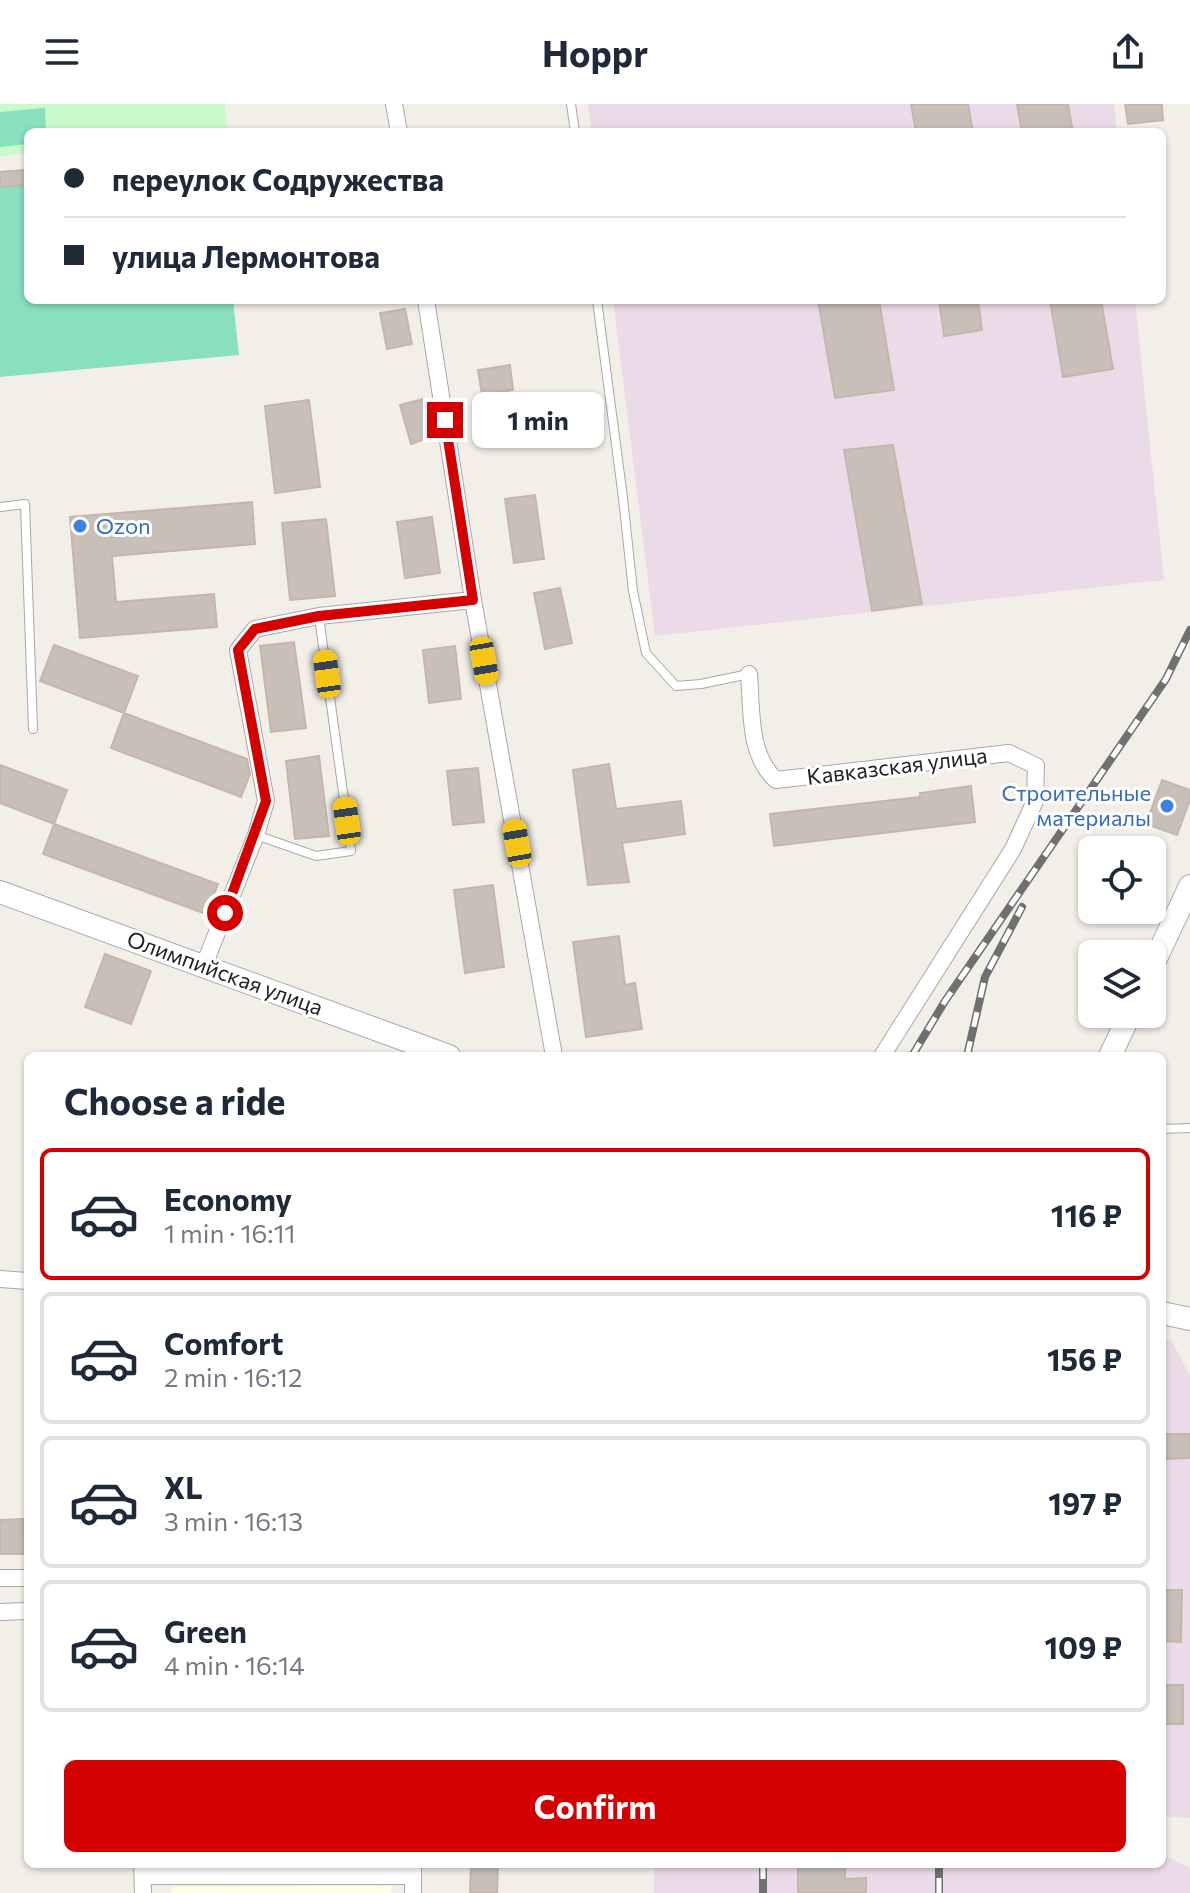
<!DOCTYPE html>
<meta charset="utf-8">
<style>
:root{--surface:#fff;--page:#f6f6f7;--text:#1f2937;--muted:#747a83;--line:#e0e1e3;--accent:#d40000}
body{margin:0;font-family:Commissioner,sans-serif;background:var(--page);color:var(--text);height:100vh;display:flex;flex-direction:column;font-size:30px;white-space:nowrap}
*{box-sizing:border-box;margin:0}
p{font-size:26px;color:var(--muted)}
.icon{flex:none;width:44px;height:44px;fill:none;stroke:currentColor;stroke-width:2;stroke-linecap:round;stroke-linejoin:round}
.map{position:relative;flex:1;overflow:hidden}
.panel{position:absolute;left:24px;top:948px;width:1142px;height:816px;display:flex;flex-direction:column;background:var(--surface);border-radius:12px;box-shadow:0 2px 6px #0004}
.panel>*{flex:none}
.guide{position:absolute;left:24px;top:24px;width:1142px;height:176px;border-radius:12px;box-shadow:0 2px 6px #0004;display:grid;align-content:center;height:176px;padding:0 40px;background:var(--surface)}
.fabs{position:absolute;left:1078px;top:732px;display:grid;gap:16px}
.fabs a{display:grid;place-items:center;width:88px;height:88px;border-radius:12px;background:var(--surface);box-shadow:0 2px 6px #0004;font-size:40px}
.end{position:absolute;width:36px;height:36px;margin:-18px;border:10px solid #d40000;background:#fff;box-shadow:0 0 0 4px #fff}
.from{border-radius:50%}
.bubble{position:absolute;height:56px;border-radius:12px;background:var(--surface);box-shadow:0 2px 6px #0004;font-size:26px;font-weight:700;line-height:56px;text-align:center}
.car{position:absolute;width:24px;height:48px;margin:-24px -12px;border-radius:10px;box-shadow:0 0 6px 2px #0007;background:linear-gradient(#f5c518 24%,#345 0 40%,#f5c518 0 76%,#345 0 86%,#f5c518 0)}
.guide b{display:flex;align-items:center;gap:28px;height:76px;font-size:30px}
.guide b+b{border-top:2px solid var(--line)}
.guide i{width:20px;height:20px;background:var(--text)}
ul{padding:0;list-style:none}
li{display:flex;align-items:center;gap:24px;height:132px;margin:0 16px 12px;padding:0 24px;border:4px solid var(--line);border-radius:12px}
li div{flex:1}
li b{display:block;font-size:30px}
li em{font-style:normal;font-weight:700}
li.selected{border-color:var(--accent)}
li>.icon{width:72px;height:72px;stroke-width:1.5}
h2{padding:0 40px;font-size:36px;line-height:96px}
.button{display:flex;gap:16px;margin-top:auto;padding:16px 40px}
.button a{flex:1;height:92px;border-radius:12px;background:var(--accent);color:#fff;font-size:32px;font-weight:700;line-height:92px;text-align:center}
header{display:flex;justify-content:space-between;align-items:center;height:104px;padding:0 40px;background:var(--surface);font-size:36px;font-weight:700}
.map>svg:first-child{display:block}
.industrial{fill:#ebdbe8}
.education{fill:#ffffe5}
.park{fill:#c8facc}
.pitch{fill:#88e0be}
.building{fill:#c7bfb8;stroke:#c4b6ab;stroke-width:2}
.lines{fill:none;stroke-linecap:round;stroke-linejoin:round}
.service-casing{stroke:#a9a9a9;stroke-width:10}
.minor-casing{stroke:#a9a9a9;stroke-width:18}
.tertiary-casing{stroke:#a9a9a9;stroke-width:24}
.service{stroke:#fff;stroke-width:8}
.minor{stroke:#fff;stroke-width:16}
.tertiary{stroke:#fff;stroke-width:22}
.rail-casing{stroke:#707070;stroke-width:8}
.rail{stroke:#fff;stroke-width:5;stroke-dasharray:15;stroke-linecap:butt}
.route{stroke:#d40000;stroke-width:10}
.shop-dot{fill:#3f7fe0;stroke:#fff;stroke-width:3}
.labels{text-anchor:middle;stroke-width:6;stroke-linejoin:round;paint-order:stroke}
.shop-label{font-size:22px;fill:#366cbe;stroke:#fff;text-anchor:start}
.street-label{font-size:22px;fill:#222;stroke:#fff}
</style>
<header><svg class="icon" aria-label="menu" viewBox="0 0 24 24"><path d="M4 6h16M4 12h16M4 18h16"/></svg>Hoppr<svg class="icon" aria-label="share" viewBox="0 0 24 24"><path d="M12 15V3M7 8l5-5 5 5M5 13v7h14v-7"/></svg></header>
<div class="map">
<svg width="1190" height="1789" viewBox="0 0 1190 1789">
<rect width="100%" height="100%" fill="#f2efe9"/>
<path class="industrial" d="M 588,0 L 1114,0 L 1117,28 L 592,28 Z
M 613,196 L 1135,196 L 1164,476 L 655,532 Z
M 1162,1233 L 1172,1237 L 1190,1272 L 1190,1714 L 1162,1712 Z
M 1162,1750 L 1190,1764 L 1190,1789 L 654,1789 L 654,1760 L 1162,1760 Z"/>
<path class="education" d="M 391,1782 L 391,1789 L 171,1789 L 171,1783 Z"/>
<path class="park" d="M 0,0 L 225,0 L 228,28 L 28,28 L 28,49 L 0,52 Z"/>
<path class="pitch" d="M 45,4 L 46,28 L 28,28 L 28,40 L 0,43 L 0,8 Z
M 28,65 L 28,196 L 233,196 L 239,251 L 0,273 L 0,67 Z"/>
<path class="building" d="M 911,0 L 968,0 L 973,28 L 916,28 Z
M 1017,0 L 1068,0 L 1073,28 L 1022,28 Z
M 1125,0 L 1162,0 L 1163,16 L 1128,20 Z
M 28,66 L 28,81 L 0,83 L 0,68 Z
M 818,196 L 879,196 L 894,286 L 835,294 Z
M 939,196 L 978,196 L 982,226 L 944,232 Z
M 1050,196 L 1101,196 L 1113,265 L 1063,273 Z
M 405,205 L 412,240 L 387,245 L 380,209 Z
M 510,261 L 513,286 L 482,291 L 478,266 Z
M 423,295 L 432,333 L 411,340 L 400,301 Z
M 309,296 L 320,383 L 275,389 L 265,302 Z
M 893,341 L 922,500 L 872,507 L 844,346 Z
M 535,391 L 544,455 L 514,459 L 505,395 Z
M 252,398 L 255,440 L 112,452 L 116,498 L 214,490 L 217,523 L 80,534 L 70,413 Z
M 432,413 L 440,469 L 405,474 L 397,418 Z
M 326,415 L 335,492 L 290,496 L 282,419 Z
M 560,484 L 572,539 L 545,545 L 534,489 Z
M 294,538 L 306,624 L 271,628 L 260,542 Z
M 54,541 L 138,572 L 124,609 L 40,577 Z
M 455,542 L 461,595 L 429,599 L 423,546 Z
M 124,609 L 247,655 L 250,670 L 241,693 L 111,644 Z
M 319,652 L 329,732 L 295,735 L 286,657 Z
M 609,660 L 616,705 L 681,697 L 685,730 L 622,739 L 629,778 L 588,781 L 573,666 Z
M 0,661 L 67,686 L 54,720 L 0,699 Z
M 478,664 L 484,718 L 453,721 L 447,667 Z
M 1162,676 L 1190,686 L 1190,696 L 1177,731 L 1146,720 Z
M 971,682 L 975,718 L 774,742 L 770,710 L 920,693 L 920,689 Z
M 54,720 L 218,780 L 206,810 L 43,750 Z
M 493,781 L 504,863 L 465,869 L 454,786 Z
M 619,832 L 625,881 L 635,879 L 642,925 L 586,933 L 573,838 Z
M 105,850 L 151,867 L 131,920 L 85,903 Z
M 1162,1330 L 1190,1330 L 1190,1354 L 1162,1355 Z
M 23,1415 L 25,1450 L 0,1450 L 0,1416 Z
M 1162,1486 L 1182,1486 L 1181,1538 L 1162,1537 Z
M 1162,1581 L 1183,1581 L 1183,1620 L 1162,1620 Z
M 471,1760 L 498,1760 L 497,1789 L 470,1789 Z
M 798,1760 L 845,1760 L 845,1775 L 866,1774 L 866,1789 L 798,1789 Z"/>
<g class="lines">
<g class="service-casing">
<path id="service" d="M 571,0 L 575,28
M 597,196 L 623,394 L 633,487 L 646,549 L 676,582 L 701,580 L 749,570
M 0,403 L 25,400 L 33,625
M 256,731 L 316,752 L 351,747 L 319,513
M 1162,1025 L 1190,1024"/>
</g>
<g class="minor-casing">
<path id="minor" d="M 394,0 L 399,28
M 426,196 L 473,496 L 554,952
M 749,570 C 752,606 748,651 776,676 L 1009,649 L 1036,662 L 1035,697 L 1013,745 L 882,952
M 204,861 L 256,731 L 266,697 L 238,546 L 255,525 L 319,512 L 473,496
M 0,1175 L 28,1177
M 0,1474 L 28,1474
M 0,1508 L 28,1507
M 142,1760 L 143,1789
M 143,1772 L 413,1772
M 413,1789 L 413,1760"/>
</g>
<g class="tertiary-casing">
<path id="tertiary" d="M 0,788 L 449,952
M 1152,863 L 1190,782
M 1110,952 L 1130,910
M 1162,1209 L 1190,1215"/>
</g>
<use href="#service" class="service"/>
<use href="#minor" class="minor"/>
<use href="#tertiary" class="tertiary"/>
<g class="rail-casing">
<path id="rail" d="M 912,952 L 945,897 L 1166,575 L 1190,526
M 967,952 L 985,873 L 1022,803
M 763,1760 L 763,1789
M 939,1789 L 939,1760"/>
</g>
<use href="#rail" class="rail"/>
</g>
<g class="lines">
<path class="route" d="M 225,809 L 266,697 L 238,546 L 255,525 L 319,512 L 473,496 L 445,316"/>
</g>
<g class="shop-dot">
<circle cx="80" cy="422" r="8"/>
<circle cx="1167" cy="702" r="8"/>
</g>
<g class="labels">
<g class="shop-label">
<text x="96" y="430">Ozon</text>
<text x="1151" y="697" text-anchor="end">Строительные<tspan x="1151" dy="25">материалы</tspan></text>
</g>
<g class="street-label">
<text transform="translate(897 662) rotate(-7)" y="8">Кавказская улица</text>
<text transform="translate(225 869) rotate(20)" y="8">Олимпийская улица</text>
</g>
</g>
</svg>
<div class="fabs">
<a><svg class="icon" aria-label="locate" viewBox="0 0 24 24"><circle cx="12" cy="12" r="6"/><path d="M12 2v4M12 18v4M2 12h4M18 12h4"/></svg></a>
<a><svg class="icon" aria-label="layers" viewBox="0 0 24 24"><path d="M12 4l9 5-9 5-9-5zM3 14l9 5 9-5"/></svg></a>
</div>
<i class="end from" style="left:225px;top:809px"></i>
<i class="end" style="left:445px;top:316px"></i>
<div class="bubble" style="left:472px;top:288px;width:132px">1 min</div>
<i class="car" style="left:484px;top:557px;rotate:170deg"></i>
<i class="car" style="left:327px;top:570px;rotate:352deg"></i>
<i class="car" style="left:347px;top:717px;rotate:352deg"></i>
<i class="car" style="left:517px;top:739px;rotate:350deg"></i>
<div class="guide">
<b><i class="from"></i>переулок Содружества</b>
<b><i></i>улица Лермонтова</b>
</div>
<section class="panel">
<h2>Choose a ride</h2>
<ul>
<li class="selected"><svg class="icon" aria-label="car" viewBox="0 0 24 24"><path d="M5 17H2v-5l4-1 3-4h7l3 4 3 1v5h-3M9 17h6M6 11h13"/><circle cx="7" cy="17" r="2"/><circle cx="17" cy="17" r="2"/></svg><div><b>Economy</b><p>1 min · 16:11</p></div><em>116 ₽</em></li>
<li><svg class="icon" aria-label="car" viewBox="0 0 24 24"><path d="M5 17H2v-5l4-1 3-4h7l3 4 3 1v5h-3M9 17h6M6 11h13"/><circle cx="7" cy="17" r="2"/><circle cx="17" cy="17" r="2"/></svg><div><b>Comfort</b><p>2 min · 16:12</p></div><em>156 ₽</em></li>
<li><svg class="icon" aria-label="car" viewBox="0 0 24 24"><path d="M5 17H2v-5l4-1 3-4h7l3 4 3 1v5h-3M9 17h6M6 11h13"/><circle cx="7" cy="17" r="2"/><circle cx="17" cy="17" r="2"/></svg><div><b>XL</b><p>3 min · 16:13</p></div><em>197 ₽</em></li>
<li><svg class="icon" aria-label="car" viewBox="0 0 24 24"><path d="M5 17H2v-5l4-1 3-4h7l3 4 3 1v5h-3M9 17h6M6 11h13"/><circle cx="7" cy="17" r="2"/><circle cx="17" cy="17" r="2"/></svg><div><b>Green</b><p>4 min · 16:14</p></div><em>109 ₽</em></li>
</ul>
<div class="button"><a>Confirm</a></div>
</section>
</div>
